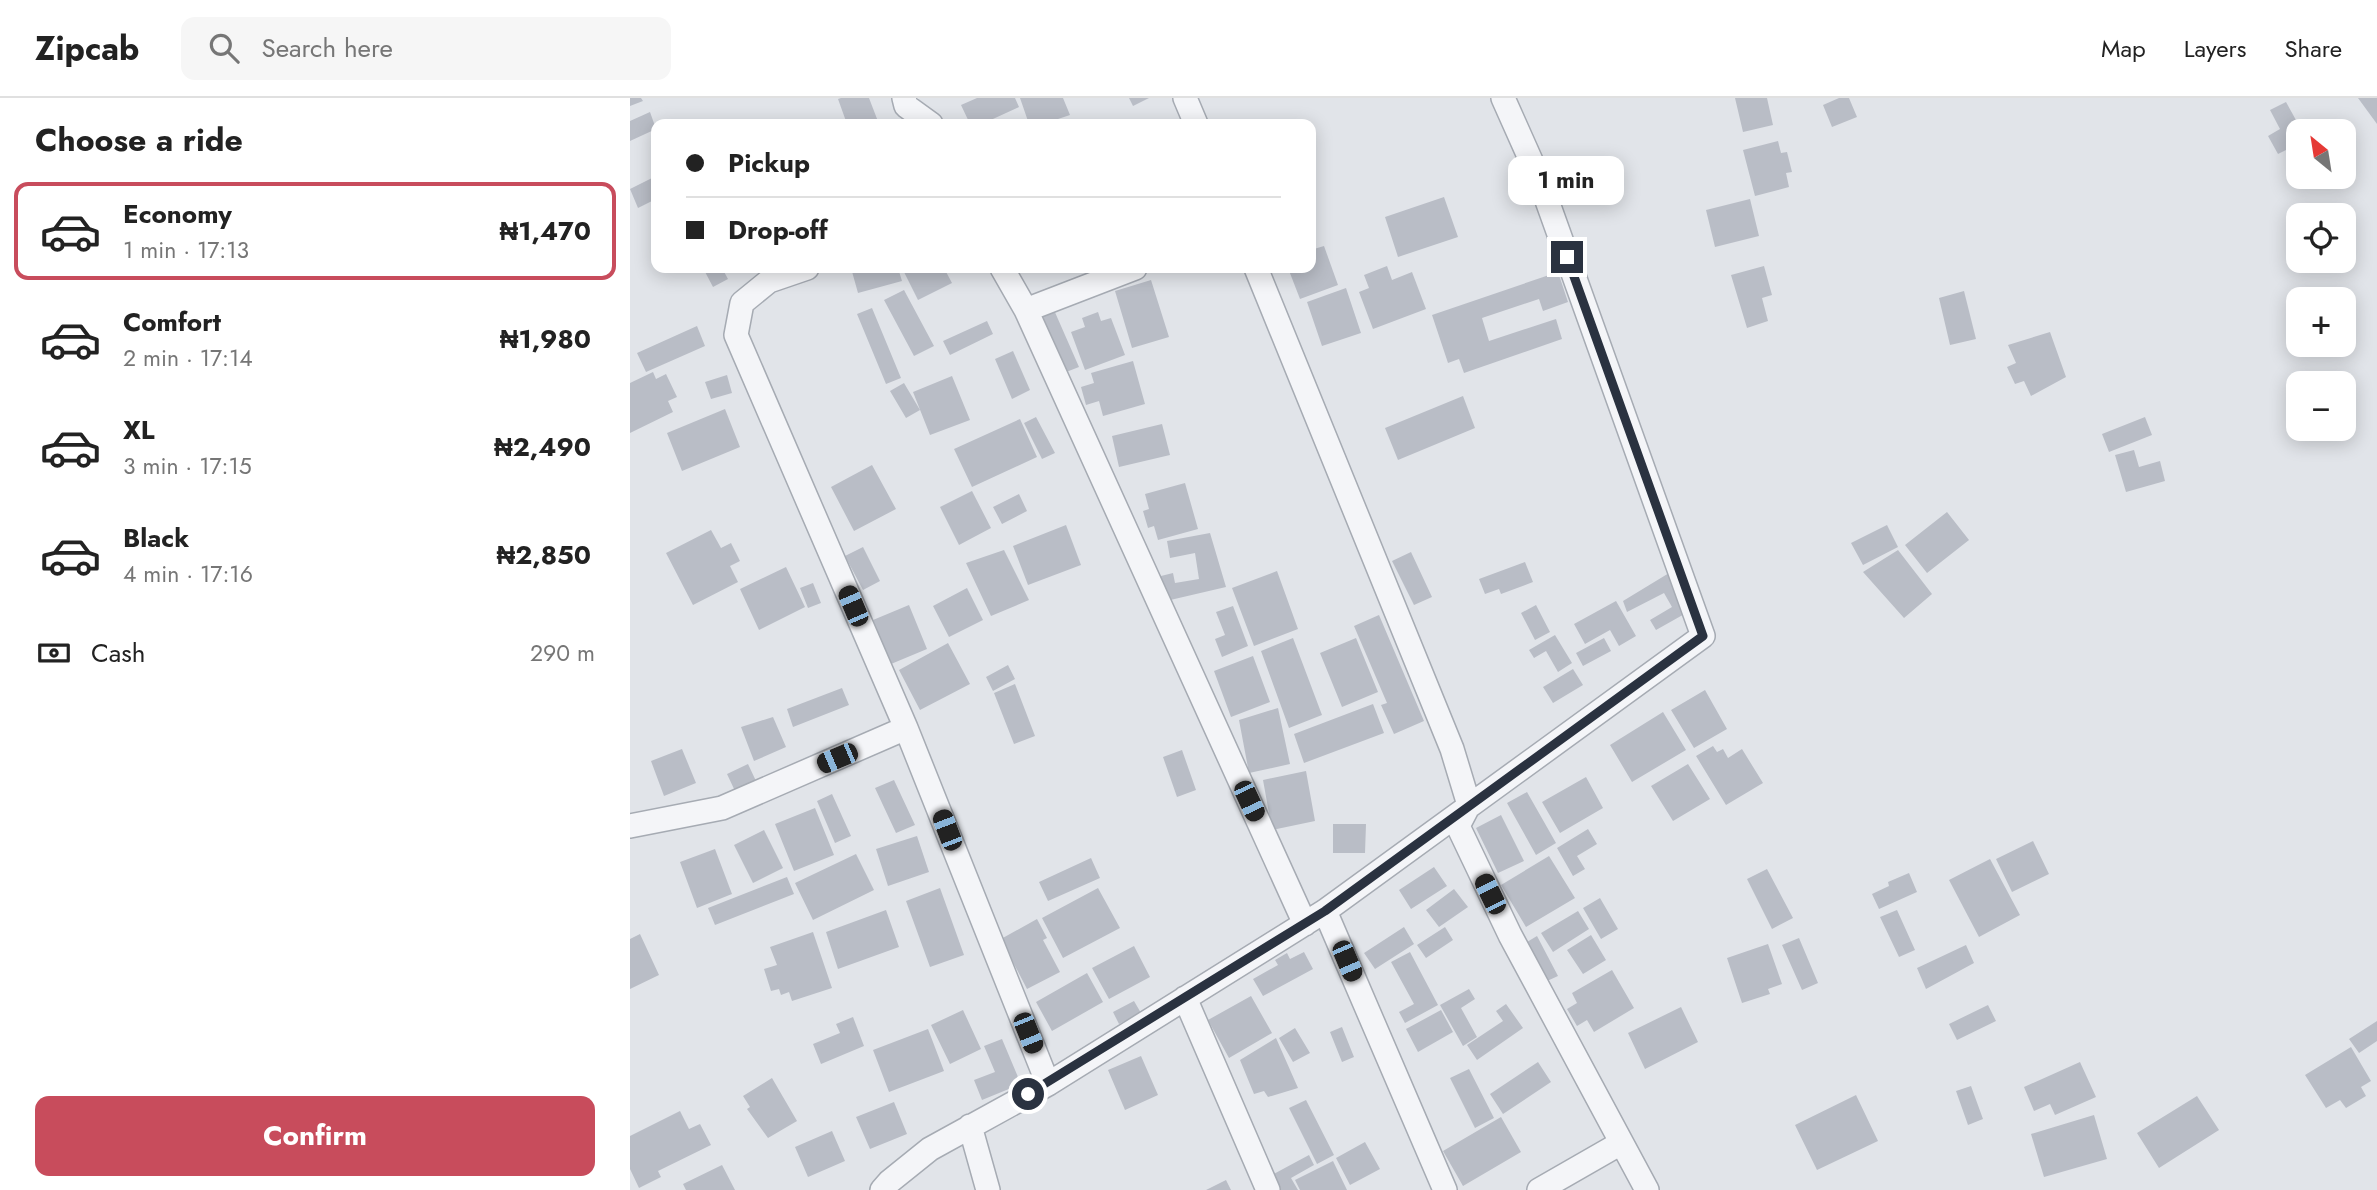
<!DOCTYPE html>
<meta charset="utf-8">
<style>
:root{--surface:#fff;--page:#f6f6f6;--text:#222;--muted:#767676;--line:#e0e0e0;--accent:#c84c5c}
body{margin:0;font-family:Jost,sans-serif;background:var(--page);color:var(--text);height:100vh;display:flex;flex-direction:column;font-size:26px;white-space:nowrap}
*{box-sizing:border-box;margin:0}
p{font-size:23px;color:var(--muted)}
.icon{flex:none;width:38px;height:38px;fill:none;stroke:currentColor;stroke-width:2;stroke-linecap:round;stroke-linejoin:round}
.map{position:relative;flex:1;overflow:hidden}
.panel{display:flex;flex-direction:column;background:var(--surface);width:630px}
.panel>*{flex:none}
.top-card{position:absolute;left:21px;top:21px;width:665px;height:154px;border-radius:14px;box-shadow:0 4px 18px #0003;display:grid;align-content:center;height:154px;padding:0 35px;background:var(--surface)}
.needle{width:46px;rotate:330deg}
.tools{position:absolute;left:1656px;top:21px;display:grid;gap:14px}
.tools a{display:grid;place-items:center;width:70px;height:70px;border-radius:14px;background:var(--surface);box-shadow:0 4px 18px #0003;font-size:35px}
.end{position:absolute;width:32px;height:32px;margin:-16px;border:9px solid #2a3240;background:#fff;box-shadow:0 0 0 4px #fff}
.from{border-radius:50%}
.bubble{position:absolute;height:49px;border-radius:14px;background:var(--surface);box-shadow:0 4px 18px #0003;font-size:23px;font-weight:700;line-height:49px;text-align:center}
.car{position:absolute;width:21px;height:42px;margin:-21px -10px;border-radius:9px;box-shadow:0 0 5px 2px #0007;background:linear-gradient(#222 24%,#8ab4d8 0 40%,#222 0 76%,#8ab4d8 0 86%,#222 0)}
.top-card b{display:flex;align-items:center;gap:24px;height:66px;font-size:26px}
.top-card b+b{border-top:2px solid var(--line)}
.top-card i{width:18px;height:18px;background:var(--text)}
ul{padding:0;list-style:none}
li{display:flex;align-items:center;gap:21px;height:98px;margin:0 14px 10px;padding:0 21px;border:4px solid transparent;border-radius:14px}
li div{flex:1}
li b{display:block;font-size:26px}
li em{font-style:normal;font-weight:700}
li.on{border-color:var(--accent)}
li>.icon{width:63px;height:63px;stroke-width:1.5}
h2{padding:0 35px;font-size:32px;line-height:84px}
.pay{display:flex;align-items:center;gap:18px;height:77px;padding:0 35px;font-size:26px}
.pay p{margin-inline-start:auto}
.cta{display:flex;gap:14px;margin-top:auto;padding:14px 35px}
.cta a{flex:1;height:80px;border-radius:14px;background:var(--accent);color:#fff;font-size:28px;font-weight:700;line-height:80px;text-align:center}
header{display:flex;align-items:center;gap:42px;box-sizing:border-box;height:98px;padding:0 35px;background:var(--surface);border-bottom:2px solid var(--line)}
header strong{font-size:33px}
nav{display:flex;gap:38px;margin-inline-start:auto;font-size:24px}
.search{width:490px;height:63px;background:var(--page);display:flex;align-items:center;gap:18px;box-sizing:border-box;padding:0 24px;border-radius:14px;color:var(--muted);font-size:26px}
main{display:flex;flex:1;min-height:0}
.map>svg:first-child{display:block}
.building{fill:#b9bdc6}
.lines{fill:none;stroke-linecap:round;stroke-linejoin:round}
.minor-casing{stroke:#a6abb3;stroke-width:26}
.minor{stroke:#f4f5f8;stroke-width:23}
.route{stroke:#2a3240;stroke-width:9}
</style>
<header>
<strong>Zipcab</strong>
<div class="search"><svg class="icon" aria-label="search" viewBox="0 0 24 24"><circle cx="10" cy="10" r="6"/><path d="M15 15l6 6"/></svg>Search here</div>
<nav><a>Map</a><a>Layers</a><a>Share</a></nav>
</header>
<main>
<section class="panel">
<h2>Choose a ride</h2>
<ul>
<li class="on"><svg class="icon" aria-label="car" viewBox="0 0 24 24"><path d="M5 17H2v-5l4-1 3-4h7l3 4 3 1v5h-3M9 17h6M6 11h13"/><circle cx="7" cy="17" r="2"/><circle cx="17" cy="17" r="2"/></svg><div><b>Economy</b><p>1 min · 17:13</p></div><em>₦1,470</em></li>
<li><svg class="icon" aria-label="car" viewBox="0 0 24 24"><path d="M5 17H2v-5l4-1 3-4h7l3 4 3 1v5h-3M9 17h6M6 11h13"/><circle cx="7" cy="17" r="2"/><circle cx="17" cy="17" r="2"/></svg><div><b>Comfort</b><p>2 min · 17:14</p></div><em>₦1,980</em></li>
<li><svg class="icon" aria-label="car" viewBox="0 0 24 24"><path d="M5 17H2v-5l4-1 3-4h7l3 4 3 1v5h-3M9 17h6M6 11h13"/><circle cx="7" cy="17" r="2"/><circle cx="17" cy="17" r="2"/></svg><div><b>XL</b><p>3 min · 17:15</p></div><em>₦2,490</em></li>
<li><svg class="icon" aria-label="car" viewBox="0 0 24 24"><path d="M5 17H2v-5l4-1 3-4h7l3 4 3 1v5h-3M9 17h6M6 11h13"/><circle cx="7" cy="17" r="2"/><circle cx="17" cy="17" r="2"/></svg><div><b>Black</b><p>4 min · 17:16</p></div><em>₦2,850</em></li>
</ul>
<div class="pay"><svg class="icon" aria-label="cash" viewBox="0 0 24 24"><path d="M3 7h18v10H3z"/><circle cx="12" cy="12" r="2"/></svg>Cash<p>290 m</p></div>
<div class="cta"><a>Confirm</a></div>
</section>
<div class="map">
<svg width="1747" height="1092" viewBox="0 0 1747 1092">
<rect width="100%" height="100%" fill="#e1e4e9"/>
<path class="building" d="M 0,0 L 11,0 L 13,3 L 0,8 Z
M 211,0 L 239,0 L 249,26 L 217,26 L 208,1 Z
M 347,0 L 385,0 L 389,9 L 352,26 L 340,26 L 331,7 Z
M 390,0 L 433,0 L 440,17 L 413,26 L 399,26 Z
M 499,0 L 519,0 L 503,8 Z
M 1105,0 L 1137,0 L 1143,27 L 1113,34 Z
M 1209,0 L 1219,0 L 1227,19 L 1202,29 L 1193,7 Z
M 1728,0 L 1747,0 L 1747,26 Z
M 1656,4 L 1672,33 L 1668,33 L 1668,46 L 1648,56 L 1638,38 L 1650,31 L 1640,12 Z
M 20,14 L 26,31 L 0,43 L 0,23 Z
M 1148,43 L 1151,55 L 1157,54 L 1162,74 L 1156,75 L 1159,89 L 1125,98 L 1113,52 Z
M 26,78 L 26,101 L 8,110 L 0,91 Z
M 814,99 L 828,139 L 768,159 L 755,119 Z
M 1120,101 L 1129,138 L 1085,149 L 1076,112 Z
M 681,143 L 684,151 L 694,148 L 708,187 L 670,201 L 658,170 L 681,170 Z
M 757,168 L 762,182 L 782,174 L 796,211 L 743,231 L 729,194 L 739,190 L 734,177 Z
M 1134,168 L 1142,197 L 1132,200 L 1138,223 L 1117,230 L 1101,177 Z
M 73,170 L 92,170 L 98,181 L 83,189 Z
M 221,170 L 268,170 L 272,183 L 228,195 Z
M 272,170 L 314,170 L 322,185 L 288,202 Z
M 928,174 L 938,204 L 913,213 L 909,201 L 852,220 L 859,243 L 926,221 L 932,241 L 834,275 L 829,261 L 818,265 L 802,217 Z
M 521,182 L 539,239 L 502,250 L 485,193 Z
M 716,190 L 731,235 L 692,248 L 677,204 Z
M 274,192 L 304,248 L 284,258 L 254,202 Z
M 1334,193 L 1346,241 L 1320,247 L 1309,200 Z
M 242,210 L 271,280 L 256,286 L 227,216 Z
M 424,212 L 449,269 L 431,276 L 406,219 Z
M 468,214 L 471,223 L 481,220 L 495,257 L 455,272 L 441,234 L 455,229 L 452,220 Z
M 357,223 L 363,236 L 320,257 L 313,243 Z
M 67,228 L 75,248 L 16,274 L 7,255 Z
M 1420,234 L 1436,279 L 1401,298 L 1394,283 L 1385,286 L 1377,269 L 1386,265 L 1378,247 Z
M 383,253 L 400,292 L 382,301 L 365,261 Z
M 503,263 L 515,306 L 473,318 L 469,303 L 456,307 L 451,289 L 464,285 L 461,275 Z
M 23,274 L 26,281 L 36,276 L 47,299 L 38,303 L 43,314 L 0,335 L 0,285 Z
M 97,277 L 102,295 L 81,301 L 75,284 Z
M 322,278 L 340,322 L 300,337 L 283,294 Z
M 274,285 L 290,312 L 276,320 L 260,293 Z
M 833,298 L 845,330 L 768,362 L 755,330 Z
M 95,311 L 110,349 L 52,373 L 37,335 Z
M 406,319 L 425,355 L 412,361 L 394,325 Z
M 1515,319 L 1522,337 L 1479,354 L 1472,336 Z
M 390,321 L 407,359 L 342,389 L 324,351 Z
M 532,326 L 540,357 L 489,369 L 482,338 Z
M 1504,352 L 1509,369 L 1530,363 L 1535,383 L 1496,394 L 1485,357 Z
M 242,367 L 266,411 L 224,433 L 201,389 Z
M 555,385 L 568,431 L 528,442 L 524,428 L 518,430 L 513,413 L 519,411 L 515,396 Z
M 342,393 L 361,430 L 329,447 L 310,409 Z
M 389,396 L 397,413 L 372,426 L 363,409 Z
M 1317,414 L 1339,442 L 1297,475 L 1275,447 Z
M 436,427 L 451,467 L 398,487 L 383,448 Z
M 1257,427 L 1268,449 L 1233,467 L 1221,445 Z
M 81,432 L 91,450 L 101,445 L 110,463 L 100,468 L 108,484 L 63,507 L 36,455 Z
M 580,435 L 596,489 L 536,503 L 527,479 L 543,475 L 545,485 L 569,481 L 565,455 L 540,460 L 537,443 Z
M 233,449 L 250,483 L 233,492 L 215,458 Z
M 374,452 L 399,502 L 361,518 L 336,465 Z
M 1268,452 L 1302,496 L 1274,520 L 1233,474 Z
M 781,454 L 802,499 L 784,507 L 762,463 Z
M 895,464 L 903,484 L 871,496 L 869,491 L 855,496 L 849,481 Z
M 156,469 L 175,509 L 129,532 L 110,491 Z
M 1044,472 L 1058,514 L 1026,532 L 1020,522 L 1042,509 L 1034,495 L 997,514 L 993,503 Z
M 647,473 L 668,531 L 624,548 L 602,490 Z
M 183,485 L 191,505 L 178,510 L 170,490 Z
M 337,490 L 353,522 L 319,539 L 303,508 Z
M 986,503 L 1006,538 L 989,548 L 980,532 L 955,546 L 944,526 Z
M 279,507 L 297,551 L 261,566 L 243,522 Z
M 906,507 L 920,534 L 905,542 L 891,515 Z
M 603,508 L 618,548 L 592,559 L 585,541 L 595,537 L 586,514 Z
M 749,517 L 794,623 L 764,636 L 751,607 L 757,605 L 724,528 Z
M 925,537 L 942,565 L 928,574 L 916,553 L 904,560 L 899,552 Z
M 663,540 L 692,617 L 659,630 L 631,553 Z
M 726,540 L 748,594 L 712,609 L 690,555 Z
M 974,540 L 981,553 L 953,568 L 946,555 Z
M 318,545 L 340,586 L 290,612 L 269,572 Z
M 623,558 L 640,604 L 601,619 L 584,573 Z
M 378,567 L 385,581 L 363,593 L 356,579 Z
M 943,571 L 953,587 L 923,605 L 913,589 Z
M 385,586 L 405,638 L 384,646 L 364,595 Z
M 212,590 L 219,607 L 163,629 L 157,611 Z
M 1075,592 L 1097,631 L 1064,650 L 1041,612 Z
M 743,606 L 754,635 L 674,665 L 664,636 Z
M 648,610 L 660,666 L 619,675 L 609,622 Z
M 1033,614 L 1056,652 L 1002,684 L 980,647 Z
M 143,619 L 156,649 L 124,663 L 111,629 Z
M 1083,648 L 1087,654 L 1093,651 L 1098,660 L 1112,651 L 1133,685 L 1096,707 L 1066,658 Z
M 52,651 L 66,685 L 34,698 L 21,663 Z
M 552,652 L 566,692 L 547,699 L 533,659 Z
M 118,666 L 126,683 L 105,693 L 97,676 Z
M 1058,666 L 1080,701 L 1043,723 L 1021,688 Z
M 676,673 L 685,723 L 642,732 L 633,682 Z
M 956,679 L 973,710 L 930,735 L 912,704 Z
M 264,682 L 285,727 L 266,735 L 245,690 Z
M 897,694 L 926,745 L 906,757 L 877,705 Z
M 202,696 L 221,738 L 205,745 L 187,703 Z
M 185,710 L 204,757 L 164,773 L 145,726 Z
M 871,717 L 894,763 L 868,775 L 846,730 Z
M 703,726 L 736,726 L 735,755 L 703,755 Z
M 958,731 L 967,746 L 947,758 L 955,771 L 943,778 L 927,750 Z
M 134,732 L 153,770 L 123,785 L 104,747 Z
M 287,738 L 299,774 L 258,788 L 246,751 Z
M 1403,743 L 1419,776 L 1382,794 L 1366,761 Z
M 85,751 L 102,796 L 67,810 L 50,764 Z
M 226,756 L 244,792 L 183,822 L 165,785 Z
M 919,758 L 945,800 L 896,829 L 871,787 Z
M 461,760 L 470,780 L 418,803 L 409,784 Z
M 1360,761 L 1390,817 L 1349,839 L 1319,782 Z
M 804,769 L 817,788 L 781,811 L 769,792 Z
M 1137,771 L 1163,820 L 1142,831 L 1117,781 Z
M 1279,775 L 1287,794 L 1249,811 L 1242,796 L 1259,788 L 1258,784 Z
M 157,779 L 164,796 L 85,827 L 78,810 Z
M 310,790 L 334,857 L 300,869 L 276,803 Z
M 468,790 L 490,830 L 433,860 L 412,820 Z
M 824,791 L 838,809 L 809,829 L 796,812 Z
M 970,800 L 988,831 L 971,841 L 953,810 Z
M 256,812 L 269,849 L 208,871 L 196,834 Z
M 1267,812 L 1285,852 L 1269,859 L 1250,819 Z
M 948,813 L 959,831 L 923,854 L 911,835 Z
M 407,821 L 417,840 L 413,842 L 430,874 L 397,891 L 371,841 Z
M 774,829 L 784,846 L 745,871 L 734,855 Z
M 815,829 L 823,842 L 796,860 L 787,847 Z
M 183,834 L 202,890 L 162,903 L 159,894 L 151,897 L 149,891 L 141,893 L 134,871 L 147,867 L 140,849 Z
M 10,836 L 29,877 L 0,891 L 0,841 Z
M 961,837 L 976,862 L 953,876 L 937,852 Z
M 907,838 L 928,878 L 917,883 L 897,844 Z
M 1169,840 L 1188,885 L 1172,892 L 1152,847 Z
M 1138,846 L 1152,886 L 1138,891 L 1140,896 L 1112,905 L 1097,860 Z
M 1336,847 L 1344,865 L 1296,891 L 1287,870 Z
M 504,848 L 520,879 L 479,901 L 462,870 Z
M 674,854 L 683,871 L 633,898 L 623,881 L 648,867 L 645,862 L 657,855 L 660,861 Z
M 780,854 L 808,907 L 775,925 L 769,914 L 784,906 L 761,864 Z
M 982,872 L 1004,910 L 964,934 L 957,922 L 947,928 L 937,911 L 947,905 L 942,895 Z
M 457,875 L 473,904 L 422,933 L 406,904 Z
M 839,891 L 845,901 L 831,910 L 847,939 L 833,948 L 810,907 Z
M 621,898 L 642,935 L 599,960 L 578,922 Z
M 504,903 L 511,915 L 489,926 L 483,914 Z
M 876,906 L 893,930 L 847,962 L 837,947 L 873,923 L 866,913 Z
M 1358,907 L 1366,923 L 1327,942 L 1319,926 Z
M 1051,909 L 1068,944 L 1015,971 L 998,935 Z
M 333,912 L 351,951 L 320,966 L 301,927 Z
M 811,912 L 823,934 L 788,954 L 776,931 Z
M 223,919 L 234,948 L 191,966 L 183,946 L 210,935 L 206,926 Z
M 1747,923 L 1747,943 L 1729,955 L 1719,941 Z
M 712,929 L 724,959 L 712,964 L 700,934 Z
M 665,930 L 680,955 L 663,964 L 649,940 Z
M 298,931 L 314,973 L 259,994 L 243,952 Z
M 646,940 L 668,990 L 638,999 L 634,993 L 624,996 L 610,962 Z
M 372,941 L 391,986 L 352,1002 L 344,982 L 365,974 L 354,948 Z
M 1721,949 L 1741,983 L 1731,989 L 1736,998 L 1716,1010 L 1710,1002 L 1696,1010 L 1675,977 Z
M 511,958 L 528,997 L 495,1012 L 478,972 Z
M 908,964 L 921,984 L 873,1016 L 860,996 Z
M 1450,964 L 1466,999 L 1425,1017 L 1420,1006 L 1404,1013 L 1394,989 Z
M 839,971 L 864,1020 L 845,1030 L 820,980 Z
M 142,980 L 167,1023 L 138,1040 L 117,1011 L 120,1009 L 113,998 Z
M 1341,988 L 1353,1021 L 1338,1027 L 1326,993 Z
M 1226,997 L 1248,1043 L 1187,1072 L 1165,1027 Z
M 1567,998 L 1589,1032 L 1529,1070 L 1507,1035 Z
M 676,1002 L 704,1057 L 687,1066 L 659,1010 Z
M 264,1004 L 277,1036 L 240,1051 L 226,1019 Z
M 50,1013 L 59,1031 L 70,1026 L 81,1047 L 28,1073 L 31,1079 L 9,1090 L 0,1071 L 0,1038 Z
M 1464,1017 L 1477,1061 L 1414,1079 L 1401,1036 Z
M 871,1019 L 891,1054 L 833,1088 L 813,1053 Z
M 202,1033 L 215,1063 L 178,1079 L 165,1049 Z
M 735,1044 L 750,1071 L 720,1087 L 706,1060 Z
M 679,1057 L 684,1067 L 661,1080 L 668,1092 L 647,1092 L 640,1078 Z
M 703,1063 L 717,1092 L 670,1092 L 665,1082 Z
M 92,1067 L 105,1092 L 56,1092 L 53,1086 Z
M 596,1082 L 601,1092 L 576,1092 Z"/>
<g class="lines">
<g class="minor-casing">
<path id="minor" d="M 274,0 L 276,8 L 301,26
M 555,0 L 566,26
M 177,170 L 139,183 L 112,205 L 106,237 L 276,630 L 418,986
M 372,170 L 396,212 L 675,826
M 626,170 L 822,651 L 839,707 L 828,728 L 880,837 L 1017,1092
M 396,212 L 505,170
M 0,728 L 92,710 L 276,630
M 695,813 L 815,1092
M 555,900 L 638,1092
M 340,1028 L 358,1092
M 252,1092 L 259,1084 L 300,1051 L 418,986 L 695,813 L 1073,538 L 910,83 L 873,0
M 909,1092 L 991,1045"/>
</g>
<use href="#minor" class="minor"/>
</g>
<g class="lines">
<path class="route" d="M 398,996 L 695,813 L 1073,538 L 937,159"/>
</g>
</svg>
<div class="tools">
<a><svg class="needle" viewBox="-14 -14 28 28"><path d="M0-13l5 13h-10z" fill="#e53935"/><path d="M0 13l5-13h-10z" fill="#767676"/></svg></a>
<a><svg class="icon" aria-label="locate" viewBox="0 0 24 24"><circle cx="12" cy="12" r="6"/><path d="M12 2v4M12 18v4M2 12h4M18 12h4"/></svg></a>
<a>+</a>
<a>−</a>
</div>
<i class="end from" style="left:398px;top:996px"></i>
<i class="end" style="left:937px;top:159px"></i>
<div class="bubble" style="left:878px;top:58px;width:116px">1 min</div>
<i class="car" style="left:223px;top:508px;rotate:337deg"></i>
<i class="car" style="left:207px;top:660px;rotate:247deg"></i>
<i class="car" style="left:619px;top:703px;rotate:155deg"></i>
<i class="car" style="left:317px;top:732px;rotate:339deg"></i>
<i class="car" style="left:860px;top:796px;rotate:334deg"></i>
<i class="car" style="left:717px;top:863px;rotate:157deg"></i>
<i class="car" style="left:398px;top:935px;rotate:158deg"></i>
<div class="top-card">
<b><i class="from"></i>Pickup</b>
<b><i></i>Drop-off</b>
</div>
</div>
</main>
